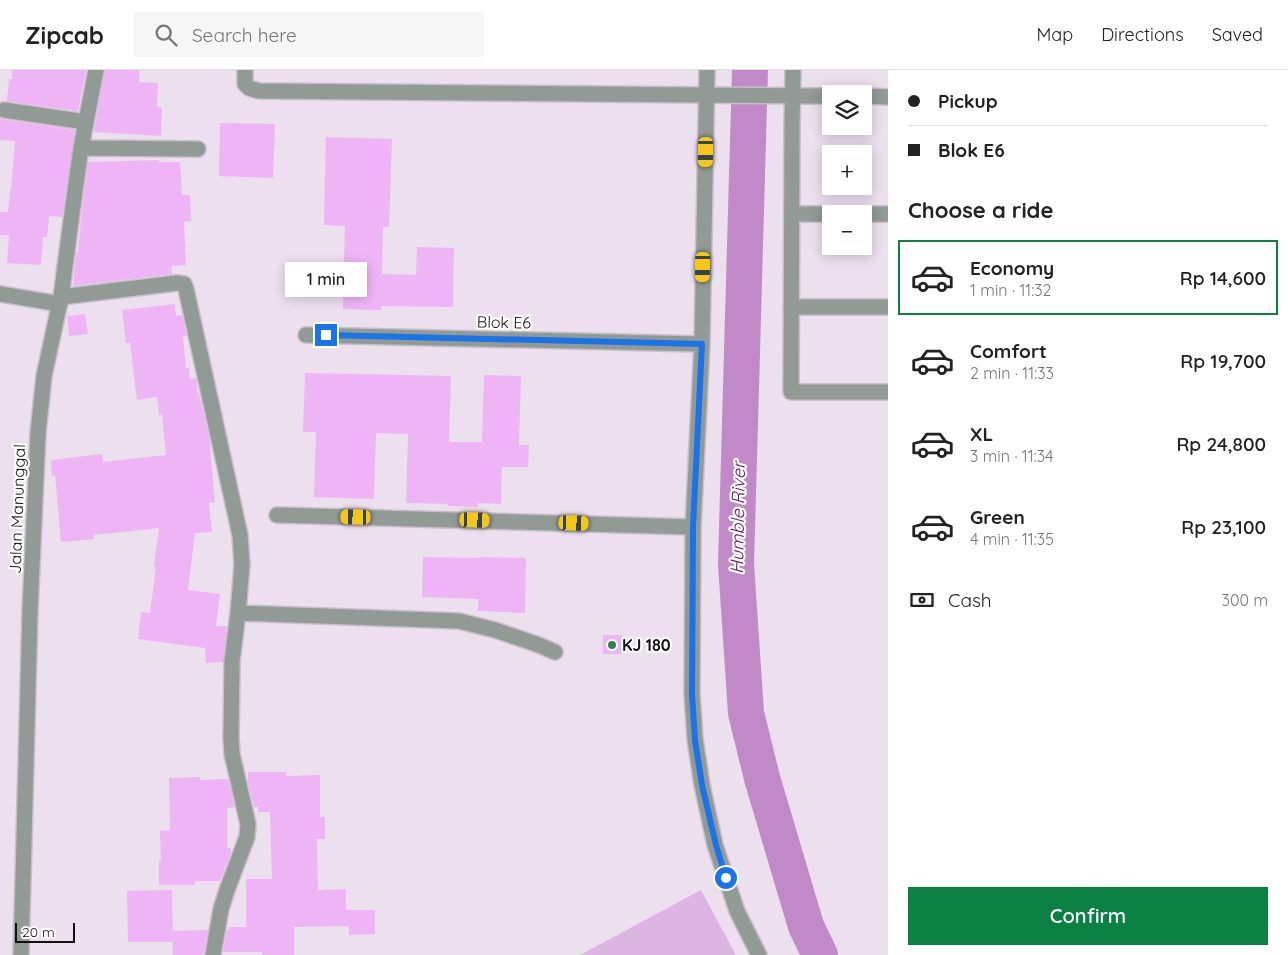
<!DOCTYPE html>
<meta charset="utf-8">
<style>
:root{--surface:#fff;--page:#f6f6f6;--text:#222;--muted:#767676;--line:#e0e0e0;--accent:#0b8043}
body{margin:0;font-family:Quicksand,sans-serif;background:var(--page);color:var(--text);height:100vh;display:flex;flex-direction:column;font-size:19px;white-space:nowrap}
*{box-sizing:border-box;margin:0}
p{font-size:16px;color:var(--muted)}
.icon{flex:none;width:28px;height:28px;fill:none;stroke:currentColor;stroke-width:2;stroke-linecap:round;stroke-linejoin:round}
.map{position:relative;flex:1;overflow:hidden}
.details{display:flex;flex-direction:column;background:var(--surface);width:400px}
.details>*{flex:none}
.hud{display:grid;align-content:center;height:110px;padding:0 20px;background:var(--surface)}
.fabs{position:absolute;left:822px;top:15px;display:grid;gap:10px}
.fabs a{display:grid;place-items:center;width:50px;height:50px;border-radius:0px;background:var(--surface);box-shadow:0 2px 12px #0003;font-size:25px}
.scale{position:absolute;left:15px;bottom:12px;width:60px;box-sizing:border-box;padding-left:5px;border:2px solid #130f14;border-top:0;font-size:14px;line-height:18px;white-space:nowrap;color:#130f14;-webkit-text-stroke:4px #fff;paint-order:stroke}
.end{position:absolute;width:22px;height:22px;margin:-11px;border:6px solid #1a73e8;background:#fff;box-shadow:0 0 0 2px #fff}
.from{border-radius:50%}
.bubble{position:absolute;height:35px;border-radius:0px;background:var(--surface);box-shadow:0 2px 12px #0003;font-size:16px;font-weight:600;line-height:35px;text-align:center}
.car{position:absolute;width:15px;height:30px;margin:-15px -8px;border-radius:6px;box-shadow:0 0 4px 1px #0007;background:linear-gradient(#f5c518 24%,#345 0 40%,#f5c518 0 76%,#345 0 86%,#f5c518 0)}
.hud b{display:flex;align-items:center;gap:18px;height:48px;font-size:19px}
.hud b+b{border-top:1px solid var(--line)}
.hud i{width:12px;height:12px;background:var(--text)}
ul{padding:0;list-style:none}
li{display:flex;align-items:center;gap:15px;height:75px;margin:0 10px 8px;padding:0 10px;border:2px solid transparent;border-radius:0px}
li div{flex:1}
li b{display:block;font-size:19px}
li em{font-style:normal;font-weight:600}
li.active{border-color:var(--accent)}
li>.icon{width:45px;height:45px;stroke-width:1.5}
h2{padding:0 20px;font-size:22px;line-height:60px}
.pay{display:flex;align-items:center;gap:12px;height:55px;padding:0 20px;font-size:19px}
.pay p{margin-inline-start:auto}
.cta{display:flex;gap:10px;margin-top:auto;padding:10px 20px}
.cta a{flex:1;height:58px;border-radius:0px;background:var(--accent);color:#fff;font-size:20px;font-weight:600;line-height:58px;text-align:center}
header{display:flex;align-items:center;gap:30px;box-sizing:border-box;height:70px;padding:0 25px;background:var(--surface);border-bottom:1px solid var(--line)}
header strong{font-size:24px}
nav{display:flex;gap:28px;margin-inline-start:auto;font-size:18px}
.search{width:350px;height:45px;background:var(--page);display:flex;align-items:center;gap:12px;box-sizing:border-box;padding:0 18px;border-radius:0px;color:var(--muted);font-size:19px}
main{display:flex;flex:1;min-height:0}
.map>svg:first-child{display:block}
.green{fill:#ddb5e2}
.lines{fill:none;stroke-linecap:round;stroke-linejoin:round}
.river{stroke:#c289c8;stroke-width:36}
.building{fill:#efb4f6}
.minor-casing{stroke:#c9becb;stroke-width:18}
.minor{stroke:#929a95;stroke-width:15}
.route{stroke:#1a73e8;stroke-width:6}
.poi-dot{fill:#2c8357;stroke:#fff;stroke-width:2}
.labels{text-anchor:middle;stroke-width:4.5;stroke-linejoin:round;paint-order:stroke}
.street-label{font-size:16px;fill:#130f14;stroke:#fff}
.poi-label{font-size:16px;font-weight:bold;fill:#130f14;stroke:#fff;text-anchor:start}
.water-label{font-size:18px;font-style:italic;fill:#591362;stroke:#fff}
</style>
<header>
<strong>Zipcab</strong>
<div class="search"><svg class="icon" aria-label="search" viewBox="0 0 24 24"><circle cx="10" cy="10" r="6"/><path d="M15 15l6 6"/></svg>Search here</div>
<nav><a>Map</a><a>Directions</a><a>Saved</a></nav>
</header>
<main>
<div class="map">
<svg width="888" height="885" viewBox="0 0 888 885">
<rect width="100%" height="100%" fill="#ecdfee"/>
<path class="green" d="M 701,820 L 736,885 L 580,885 Z"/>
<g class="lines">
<path class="river" d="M 750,0 L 736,494 L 746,643 L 762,708 L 806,856 L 820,885"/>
</g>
<path class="building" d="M 12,0 L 86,0 L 78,41 L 7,31 L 9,9 L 12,9 Z
M 105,0 L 139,0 L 139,12 L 158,13 L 157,37 L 162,38 L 161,66 L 94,62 Z
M 0,49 L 75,60 L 62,147 L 49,146 L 47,167 L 43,167 L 41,195 L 7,193 L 9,165 L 0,165 L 0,142 L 8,142 L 10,120 L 11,120 L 15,71 L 0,70 Z
M 220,53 L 275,54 L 273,108 L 219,106 Z
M 326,67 L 392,69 L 389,157 L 383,157 L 382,204 L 416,205 L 417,177 L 454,178 L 453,237 L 381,236 L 381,240 L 343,239 L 345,156 L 324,155 Z
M 159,90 L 159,92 L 180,92 L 182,125 L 190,125 L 191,151 L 184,152 L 186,195 L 171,196 L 172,204 L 73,216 L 75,192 L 76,182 L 78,182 L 81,149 L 88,92 Z
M 175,234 L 176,246 L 182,245 L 187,266 L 183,266 L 186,298 L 189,298 L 190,309 L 196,308 L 198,324 L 199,324 L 209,366 L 215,432 L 209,433 L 212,462 L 195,463 L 188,520 L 220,524 L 216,556 L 227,556 L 223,592 L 206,593 L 205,578 L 138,569 L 141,542 L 150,543 L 156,497 L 154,497 L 159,458 L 94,465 L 94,469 L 61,472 L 55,405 L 52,406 L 51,390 L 102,384 L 103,392 L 166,385 L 162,344 L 159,345 L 157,327 L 137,330 L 130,273 L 126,273 L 122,240 Z
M 85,244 L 88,264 L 69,266 L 67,246 Z
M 305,303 L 451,306 L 449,372 L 482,372 L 484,305 L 521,306 L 519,375 L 529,375 L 528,397 L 502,397 L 501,434 L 478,433 L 478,437 L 448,436 L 448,434 L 406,433 L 408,364 L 376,363 L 374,429 L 314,427 L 316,362 L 303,362 Z
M 423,487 L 479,488 L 480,487 L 526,488 L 525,543 L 478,541 L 478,529 L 422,527 Z
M 603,565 L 622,565 L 621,584 L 603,584 Z
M 248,702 L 286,702 L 286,706 L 320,705 L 320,747 L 325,747 L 325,769 L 317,769 L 318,820 L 346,819 L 346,840 L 375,840 L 375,864 L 349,865 L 349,856 L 294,857 L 294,885 L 262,885 L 262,882 L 223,882 L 227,860 L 229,860 L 229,857 L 246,857 L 246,809 L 272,809 L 270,742 L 258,742 L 258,737 L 254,737 L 247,709 L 248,709 Z
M 200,707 L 200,710 L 228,709 L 235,737 L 227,738 L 227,778 L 231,778 L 231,783 L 220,811 L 195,811 L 195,815 L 159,815 L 159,791 L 161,791 L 160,761 L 170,760 L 169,708 Z
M 172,820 L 173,872 L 128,872 L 127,821 Z
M 208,860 L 204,883 L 202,883 L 202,885 L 173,885 L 173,861 Z"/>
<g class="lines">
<g class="minor-casing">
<path id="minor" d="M 245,0 L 245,14 L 249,18 L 259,21 L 831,26
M 707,0 L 702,274 L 693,457 L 692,624 L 695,669 L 702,715 L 715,775 L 737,841 L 759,885
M 793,0 L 792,57 L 791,322 L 888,322
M 864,26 L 888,27
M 4,40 L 86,52
M 81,78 L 198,79
M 792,144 L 888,144
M 0,224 L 60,234
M 61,227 L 177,213 L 184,214 L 186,219 L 240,465 L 242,495 L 238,543 L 232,591 L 231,668 L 232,684 L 248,754 L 247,767 L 227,820 L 221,839 L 213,885
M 791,237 L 888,237
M 306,265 L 702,274
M 277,445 L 693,457
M 238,543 L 459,551 L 495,560 L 539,575 L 555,582
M 21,885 L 30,540 L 38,363 L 44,306 L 61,227 L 72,143 L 81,78 L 96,0"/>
</g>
<use href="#minor" class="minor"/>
</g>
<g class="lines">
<path class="route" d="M 326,265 L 702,274 L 693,457 L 692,624 L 695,670 L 702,715 L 716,775 L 726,808"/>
</g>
<circle class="poi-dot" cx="612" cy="575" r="5"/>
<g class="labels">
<g class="street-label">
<text transform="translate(504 252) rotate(1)" y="6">Blok E6</text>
<text transform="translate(17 439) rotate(-88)" y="6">Jalan Manunggal</text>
</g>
<g class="poi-label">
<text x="622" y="581">KJ 180</text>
</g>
<g class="water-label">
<text transform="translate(738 448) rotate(-89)" y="6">Humble River</text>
</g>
</g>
</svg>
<div class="fabs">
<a><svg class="icon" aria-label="layers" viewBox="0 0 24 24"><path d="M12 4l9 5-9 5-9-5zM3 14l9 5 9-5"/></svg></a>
<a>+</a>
<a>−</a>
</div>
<div class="scale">20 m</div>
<i class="end from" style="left:726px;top:808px"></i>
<i class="end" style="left:326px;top:265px"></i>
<div class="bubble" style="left:285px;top:192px;width:82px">1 min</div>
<i class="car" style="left:706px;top:82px;rotate:181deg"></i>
<i class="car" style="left:703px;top:197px;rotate:181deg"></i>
<i class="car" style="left:356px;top:447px;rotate:271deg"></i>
<i class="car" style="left:475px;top:450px;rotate:92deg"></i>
<i class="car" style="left:574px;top:453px;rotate:92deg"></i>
</div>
<section class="details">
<div class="hud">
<b><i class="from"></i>Pickup</b>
<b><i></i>Blok E6</b>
</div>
<h2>Choose a ride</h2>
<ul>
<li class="active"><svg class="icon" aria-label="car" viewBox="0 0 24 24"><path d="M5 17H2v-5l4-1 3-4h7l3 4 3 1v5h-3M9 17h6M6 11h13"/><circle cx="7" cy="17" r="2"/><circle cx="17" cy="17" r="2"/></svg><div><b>Economy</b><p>1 min · 11:32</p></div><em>Rp 14,600</em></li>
<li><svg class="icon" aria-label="car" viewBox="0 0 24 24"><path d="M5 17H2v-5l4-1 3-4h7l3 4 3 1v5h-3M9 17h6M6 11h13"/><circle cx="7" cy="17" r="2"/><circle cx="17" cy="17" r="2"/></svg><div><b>Comfort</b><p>2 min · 11:33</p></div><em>Rp 19,700</em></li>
<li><svg class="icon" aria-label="car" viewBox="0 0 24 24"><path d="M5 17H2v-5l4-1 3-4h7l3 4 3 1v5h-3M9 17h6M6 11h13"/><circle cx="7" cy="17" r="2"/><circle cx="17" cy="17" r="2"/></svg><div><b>XL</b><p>3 min · 11:34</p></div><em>Rp 24,800</em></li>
<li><svg class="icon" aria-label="car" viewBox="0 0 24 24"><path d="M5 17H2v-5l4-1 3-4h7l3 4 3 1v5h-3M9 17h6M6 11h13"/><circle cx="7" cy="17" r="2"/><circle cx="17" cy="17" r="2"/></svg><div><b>Green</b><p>4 min · 11:35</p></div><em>Rp 23,100</em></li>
</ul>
<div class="pay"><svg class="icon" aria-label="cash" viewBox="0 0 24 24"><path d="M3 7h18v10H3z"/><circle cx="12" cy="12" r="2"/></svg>Cash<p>300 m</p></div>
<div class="cta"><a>Confirm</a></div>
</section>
</main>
